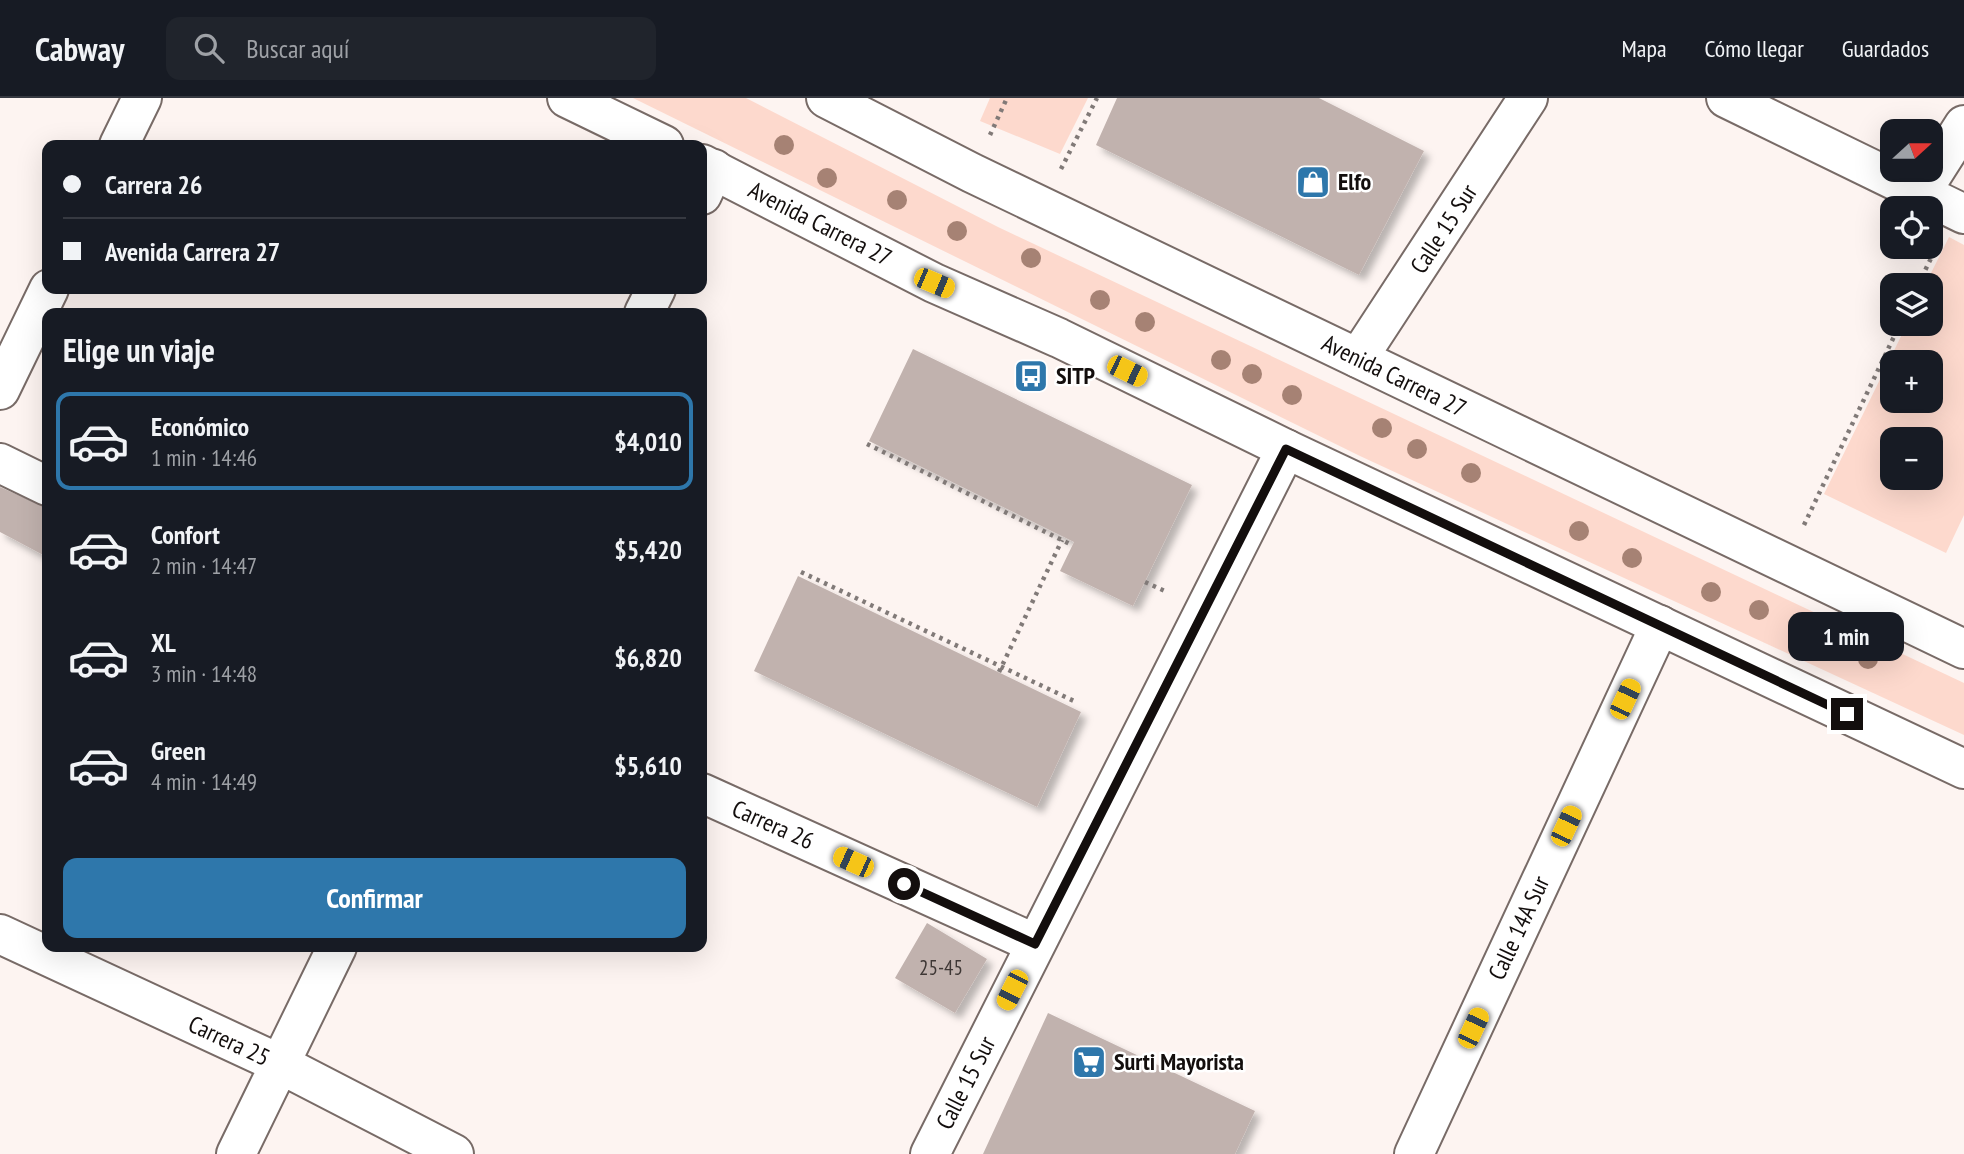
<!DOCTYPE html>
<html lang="es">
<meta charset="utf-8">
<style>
:root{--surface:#171b24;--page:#20242c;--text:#f1f3f6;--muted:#9ea1a6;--line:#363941;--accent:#2e77ab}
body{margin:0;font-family:"PT Sans Narrow",sans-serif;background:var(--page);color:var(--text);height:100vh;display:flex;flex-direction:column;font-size:26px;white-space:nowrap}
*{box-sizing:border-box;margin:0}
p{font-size:23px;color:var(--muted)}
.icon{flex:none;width:38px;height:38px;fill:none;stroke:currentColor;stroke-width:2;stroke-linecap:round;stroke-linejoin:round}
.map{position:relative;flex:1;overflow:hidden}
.side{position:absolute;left:42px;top:210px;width:665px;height:644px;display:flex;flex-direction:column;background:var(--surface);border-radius:14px;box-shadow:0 7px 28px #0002}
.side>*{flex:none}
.banner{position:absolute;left:42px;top:42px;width:665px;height:154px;border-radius:14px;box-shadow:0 7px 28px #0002;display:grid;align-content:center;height:154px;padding:0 21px;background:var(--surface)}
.needle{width:46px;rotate:69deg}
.controls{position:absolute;left:1880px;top:21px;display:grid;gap:14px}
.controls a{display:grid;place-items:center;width:63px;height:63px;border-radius:14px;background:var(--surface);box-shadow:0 7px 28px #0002;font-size:35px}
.end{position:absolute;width:32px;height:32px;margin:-16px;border:9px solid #130e0d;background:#fff;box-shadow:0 0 0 4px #fff}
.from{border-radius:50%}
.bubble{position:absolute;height:49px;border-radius:14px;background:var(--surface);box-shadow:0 7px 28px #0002;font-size:23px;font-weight:600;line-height:49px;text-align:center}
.car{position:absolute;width:21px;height:42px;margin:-21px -10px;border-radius:9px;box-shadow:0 0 5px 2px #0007;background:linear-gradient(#f5c518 24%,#345 0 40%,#f5c518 0 76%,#345 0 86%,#f5c518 0)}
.banner b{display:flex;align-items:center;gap:24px;height:66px;font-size:26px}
.banner b+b{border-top:2px solid var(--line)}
.banner i{width:18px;height:18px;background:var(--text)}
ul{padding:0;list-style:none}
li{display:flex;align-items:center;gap:21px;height:98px;margin:0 14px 10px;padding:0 7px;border:4px solid transparent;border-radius:14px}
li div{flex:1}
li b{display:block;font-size:26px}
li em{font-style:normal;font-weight:600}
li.selected{border-color:var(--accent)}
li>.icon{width:63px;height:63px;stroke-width:1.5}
h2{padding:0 21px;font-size:32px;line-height:84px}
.cta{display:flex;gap:14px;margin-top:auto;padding:14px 21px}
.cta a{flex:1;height:80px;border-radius:14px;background:var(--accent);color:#fff;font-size:28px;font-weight:600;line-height:80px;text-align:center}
header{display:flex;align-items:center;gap:42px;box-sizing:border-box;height:98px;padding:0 35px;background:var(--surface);border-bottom:2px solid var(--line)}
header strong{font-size:33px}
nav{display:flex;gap:38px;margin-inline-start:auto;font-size:24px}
.search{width:490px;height:63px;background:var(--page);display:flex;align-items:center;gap:18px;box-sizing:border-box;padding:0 24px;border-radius:14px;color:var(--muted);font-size:26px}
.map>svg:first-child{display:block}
.green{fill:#fdd9cd;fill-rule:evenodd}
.building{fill:#c1b2ae;filter:url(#shadow)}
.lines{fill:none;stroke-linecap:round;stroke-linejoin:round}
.minor-casing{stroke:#786b67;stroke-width:42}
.tertiary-casing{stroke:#786b67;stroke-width:42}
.secondary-casing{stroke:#786b67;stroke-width:42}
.path{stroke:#817a78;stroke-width:4.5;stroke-dasharray:3.5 5;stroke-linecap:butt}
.minor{stroke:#fff;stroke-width:38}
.tertiary{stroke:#fff;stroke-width:38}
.secondary{stroke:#fff;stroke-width:38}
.tree{fill:#a68274}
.route{stroke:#130e0d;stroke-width:9}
.labels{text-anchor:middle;stroke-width:5;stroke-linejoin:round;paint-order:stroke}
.number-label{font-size:21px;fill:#3e3735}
.poi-label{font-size:24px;font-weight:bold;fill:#130e0d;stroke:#fff;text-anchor:start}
.street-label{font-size:24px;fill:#130e0d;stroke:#fff}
</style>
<header>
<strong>Cabway</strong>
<div class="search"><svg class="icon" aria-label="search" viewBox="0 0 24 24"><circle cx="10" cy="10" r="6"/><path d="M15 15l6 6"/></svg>Buscar aquí</div>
<nav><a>Mapa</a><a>Cómo llegar</a><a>Guardados</a></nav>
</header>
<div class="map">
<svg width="1964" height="1056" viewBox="0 0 1964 1056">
<defs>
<filter id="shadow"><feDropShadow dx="6" dy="6" stdDeviation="3.5" flood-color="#0004"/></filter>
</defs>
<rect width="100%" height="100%" fill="#fdf4f1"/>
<path class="green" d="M 633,0 L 746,0 L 998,129 L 1964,585 L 1964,637 L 1360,358 Z
M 990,0 L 1088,0 L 1060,56 L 980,23 Z
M 1949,139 L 1964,147 L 1964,417 L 1946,455 L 1824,396 L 1907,226 L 1930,226 L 1930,187 L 1925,187 ZM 1892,264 L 1930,264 L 1930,303 L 1892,303 ZM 1892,341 L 1930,341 L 1930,380 L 1892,380 Z"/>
<path class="building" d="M 1117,0 L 1319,0 L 1424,53 L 1359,177 L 1096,47 Z
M 913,251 L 1192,387 L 1133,508 L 1060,473 L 1074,444 L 869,343 Z
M 0,389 L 47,410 L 47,459 L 0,434 Z
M 798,478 L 1081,614 L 1037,709 L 754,573 Z
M 927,825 L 987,861 L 955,915 L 895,880 Z
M 1048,915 L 1255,1013 L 1235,1056 L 983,1056 Z"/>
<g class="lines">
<g class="minor-casing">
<path id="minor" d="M 1726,0 L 1964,116
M 1920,96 L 1964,27
M 702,97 L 714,71
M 644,215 L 656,191
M 1358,260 L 1528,0
M 0,365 L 47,388
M 702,695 L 1036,846
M 0,836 L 280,966 L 454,1056
M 236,1056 L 337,849
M 930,1056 L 1286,351
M 1414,1056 L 1660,527"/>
</g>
<g class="tertiary-casing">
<path id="tertiary" d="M 119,47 L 142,0
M 0,292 L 49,191"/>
</g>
<g class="secondary-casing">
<path id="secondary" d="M 567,0 L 664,47
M 826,0 L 972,75 L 1964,551
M 702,66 L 934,185 L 1059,240 L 1286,351 L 1964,671"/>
</g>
<path class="path" d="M 990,37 L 1007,0
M 1061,71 L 1097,0
M 1918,187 L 1936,150
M 867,346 L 1072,447
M 1804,427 L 1900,226
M 801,474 L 1074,603
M 1145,484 L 1167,494
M 999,574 L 1062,442"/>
<use href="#minor" class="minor"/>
<use href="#tertiary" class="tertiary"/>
<use href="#secondary" class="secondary"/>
</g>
<g class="tree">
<circle cx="784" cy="47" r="10"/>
<circle cx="827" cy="80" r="10"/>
<circle cx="897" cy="102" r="10"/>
<circle cx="957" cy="133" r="10"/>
<circle cx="1031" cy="160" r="10"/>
<circle cx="1100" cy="202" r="10"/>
<circle cx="1145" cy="224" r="10"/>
<circle cx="1221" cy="262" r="10"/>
<circle cx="1252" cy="276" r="10"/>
<circle cx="1292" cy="297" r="10"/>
<circle cx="1382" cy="330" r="10"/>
<circle cx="1417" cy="351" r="10"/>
<circle cx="1471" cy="375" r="10"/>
<circle cx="1579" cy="433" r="10"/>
<circle cx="1632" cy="460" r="10"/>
<circle cx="1711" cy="494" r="10"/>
<circle cx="1759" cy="512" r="10"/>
<circle cx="1868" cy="561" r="10"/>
</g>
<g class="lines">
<path class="route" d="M 904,786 L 1035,846 L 1286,351 L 1847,616"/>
</g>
<defs>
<g id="shop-square" transform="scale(1.75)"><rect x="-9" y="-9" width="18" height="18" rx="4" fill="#2e77ab" stroke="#fff"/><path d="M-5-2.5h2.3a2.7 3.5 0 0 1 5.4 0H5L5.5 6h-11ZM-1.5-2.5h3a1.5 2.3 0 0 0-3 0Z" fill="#fff"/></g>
<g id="bus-square" transform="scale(1.75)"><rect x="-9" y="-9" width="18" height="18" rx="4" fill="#2e77ab" stroke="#fff"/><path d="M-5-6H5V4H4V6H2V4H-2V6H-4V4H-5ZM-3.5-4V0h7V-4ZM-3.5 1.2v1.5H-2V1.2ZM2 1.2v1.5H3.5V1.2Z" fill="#fff"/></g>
<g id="supermarket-square" transform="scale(1.75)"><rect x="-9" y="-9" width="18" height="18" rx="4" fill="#2e77ab" stroke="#fff"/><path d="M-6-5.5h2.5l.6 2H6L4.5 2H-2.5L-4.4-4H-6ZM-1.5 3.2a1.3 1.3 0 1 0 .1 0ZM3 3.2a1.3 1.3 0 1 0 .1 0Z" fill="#fff"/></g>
</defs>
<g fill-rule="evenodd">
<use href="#shop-square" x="1313" y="84"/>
<use href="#bus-square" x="1031" y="278"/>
<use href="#supermarket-square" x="1089" y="964"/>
</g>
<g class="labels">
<g class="number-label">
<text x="941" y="877">25-45</text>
</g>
<g class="poi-label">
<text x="1338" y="92">Elfo</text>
<text x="1056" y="286">SITP</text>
<text x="1114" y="972">Surti Mayorista</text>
</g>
<g class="street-label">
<text transform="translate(820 126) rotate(27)" y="8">Avenida Carrera 27</text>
<text transform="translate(1444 131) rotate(-57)" y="8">Calle 15 Sur</text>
<text transform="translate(1394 278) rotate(26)" y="8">Avenida Carrera 27</text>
<text transform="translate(773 727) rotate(24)" y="8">Carrera 26</text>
<text transform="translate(1519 830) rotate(-65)" y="8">Calle 14A Sur</text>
<text transform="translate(229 943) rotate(25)" y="8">Carrera 25</text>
<text transform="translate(966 985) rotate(-63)" y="8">Calle 15 Sur</text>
</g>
</g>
</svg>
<div class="controls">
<a><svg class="needle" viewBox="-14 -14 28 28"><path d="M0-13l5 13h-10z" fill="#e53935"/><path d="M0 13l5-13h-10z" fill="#9ea1a6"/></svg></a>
<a><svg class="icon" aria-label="locate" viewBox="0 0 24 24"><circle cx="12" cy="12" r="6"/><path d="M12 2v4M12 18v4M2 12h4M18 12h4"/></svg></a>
<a><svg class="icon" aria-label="layers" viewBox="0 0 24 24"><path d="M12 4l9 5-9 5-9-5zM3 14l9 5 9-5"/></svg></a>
<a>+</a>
<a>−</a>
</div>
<i class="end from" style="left:904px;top:786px"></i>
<i class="end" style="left:1847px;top:616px"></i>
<div class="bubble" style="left:1788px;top:514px;width:116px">1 min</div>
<i class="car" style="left:934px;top:185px;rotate:113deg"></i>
<i class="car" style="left:1127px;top:273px;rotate:116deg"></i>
<i class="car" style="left:1625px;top:601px;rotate:25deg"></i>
<i class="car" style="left:1566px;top:728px;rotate:25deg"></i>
<i class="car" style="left:853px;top:764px;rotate:294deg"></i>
<i class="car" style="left:1012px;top:892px;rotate:207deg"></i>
<i class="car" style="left:1473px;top:930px;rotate:25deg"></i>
<div class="banner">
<b><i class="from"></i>Carrera 26</b>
<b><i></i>Avenida Carrera 27</b>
</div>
<section class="side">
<h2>Elige un viaje</h2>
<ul>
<li class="selected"><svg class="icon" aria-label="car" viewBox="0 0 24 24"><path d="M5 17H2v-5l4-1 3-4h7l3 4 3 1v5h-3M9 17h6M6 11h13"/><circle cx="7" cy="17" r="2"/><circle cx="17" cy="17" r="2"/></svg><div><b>Económico</b><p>1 min · 14:46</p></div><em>$4,010</em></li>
<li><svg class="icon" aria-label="car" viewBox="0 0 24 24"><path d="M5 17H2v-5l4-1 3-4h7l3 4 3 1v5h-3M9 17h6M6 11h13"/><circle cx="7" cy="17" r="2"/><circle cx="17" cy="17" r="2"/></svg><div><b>Confort</b><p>2 min · 14:47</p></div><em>$5,420</em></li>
<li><svg class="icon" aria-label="car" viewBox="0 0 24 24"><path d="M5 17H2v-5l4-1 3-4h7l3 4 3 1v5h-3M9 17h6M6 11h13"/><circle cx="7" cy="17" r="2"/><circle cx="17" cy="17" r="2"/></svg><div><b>XL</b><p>3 min · 14:48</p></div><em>$6,820</em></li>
<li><svg class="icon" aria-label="car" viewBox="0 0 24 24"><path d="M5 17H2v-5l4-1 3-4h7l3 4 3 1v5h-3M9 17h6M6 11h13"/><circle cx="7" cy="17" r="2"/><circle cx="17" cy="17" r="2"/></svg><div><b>Green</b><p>4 min · 14:49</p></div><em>$5,610</em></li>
</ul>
<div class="cta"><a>Confirmar</a></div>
</section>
</div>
